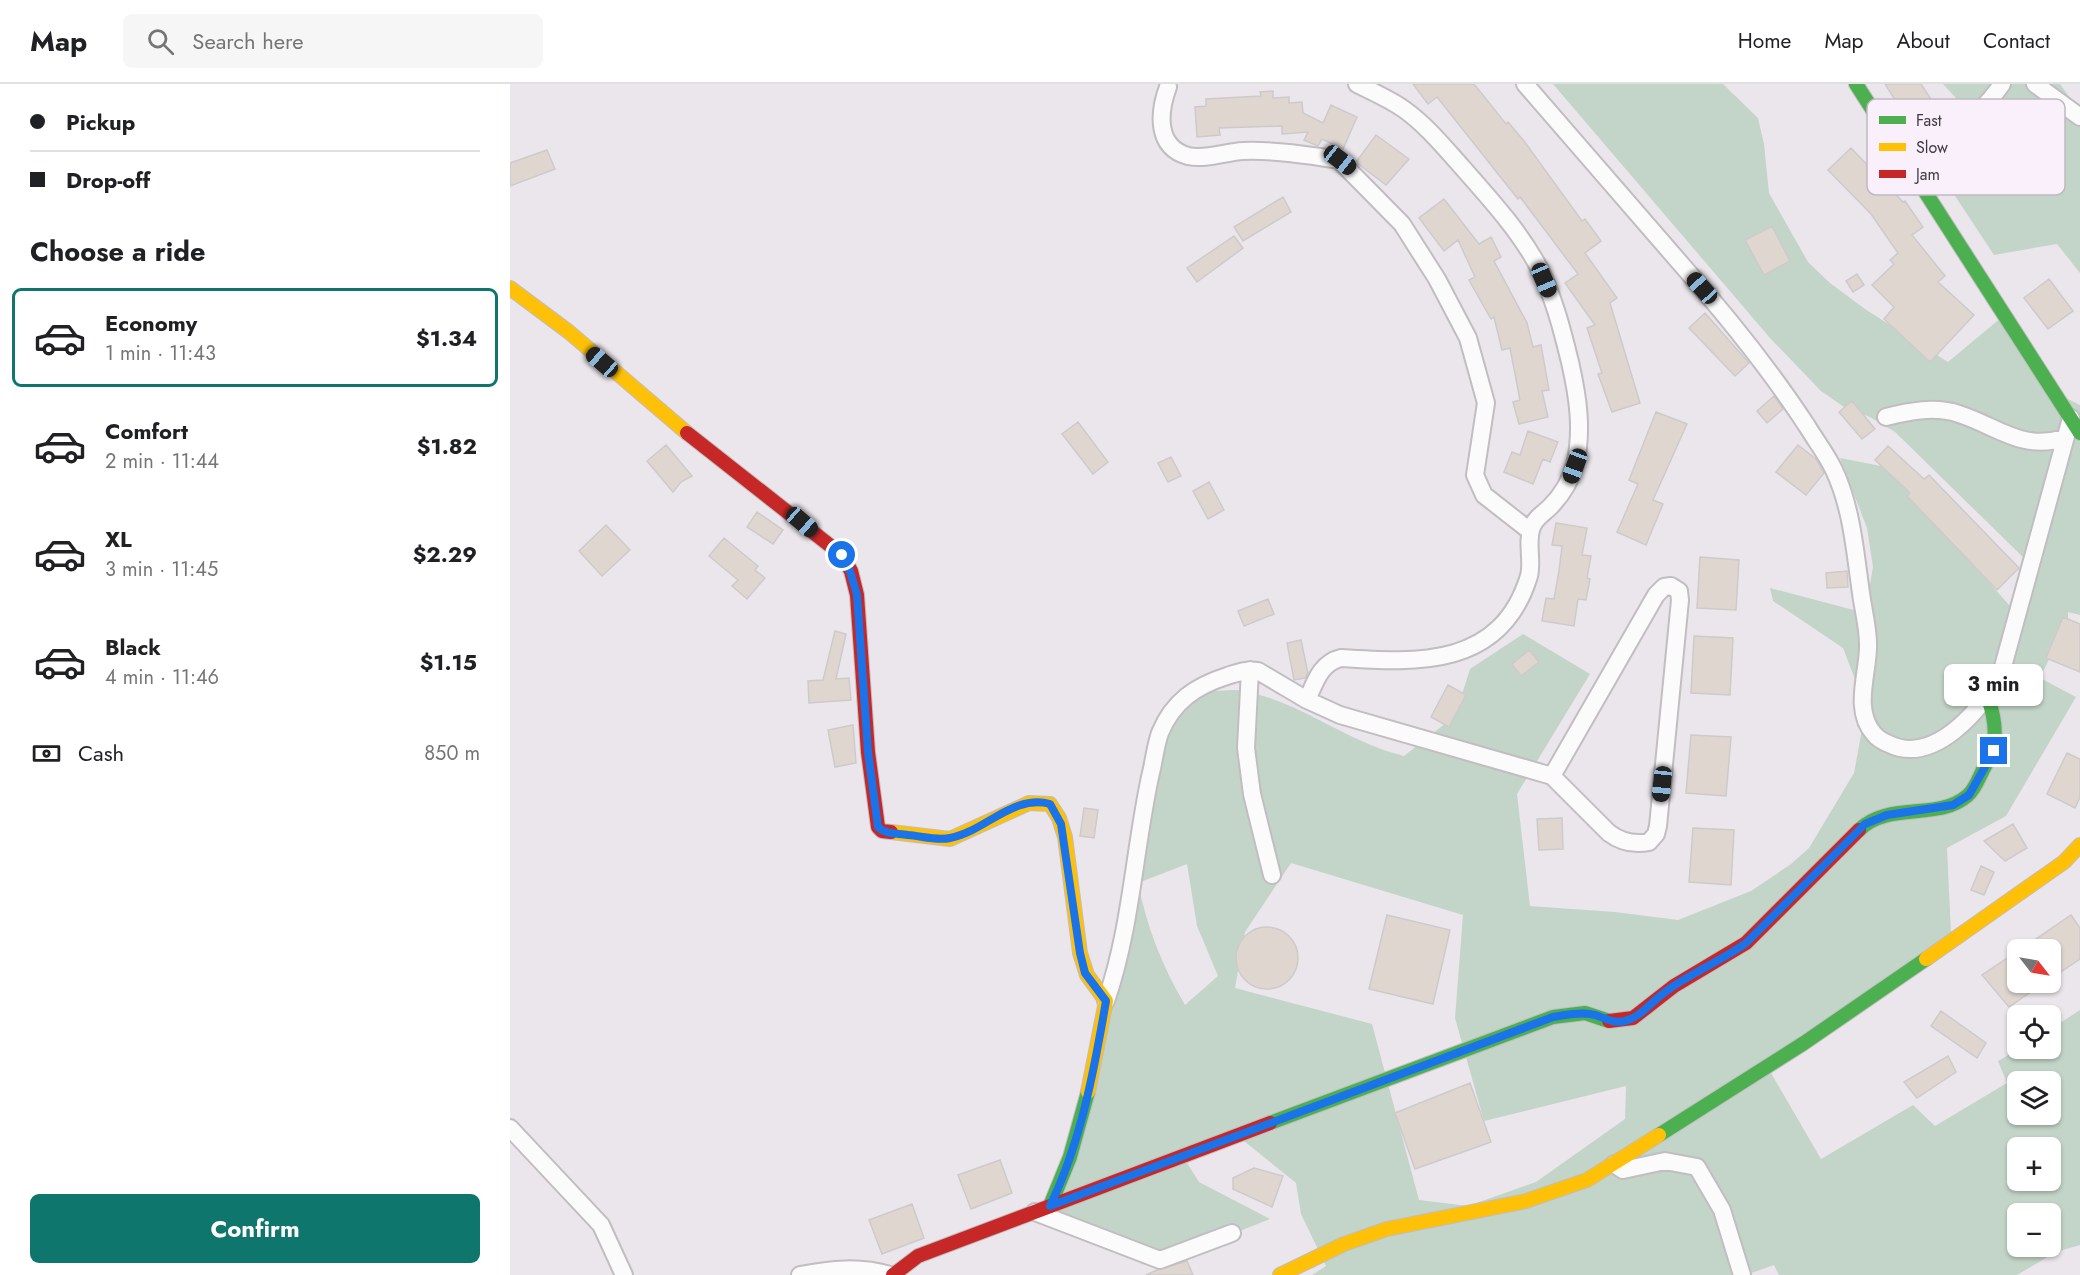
<!DOCTYPE html>
<meta charset="utf-8">
<style>
:root{--surface:#fff;--page:#f6f6f6;--text:#202124;--muted:#757577;--line:#e0e0e0;--accent:#0f766e}
body{margin:0;font-family:Jost,sans-serif;background:var(--page);color:var(--text);height:100vh;display:flex;flex-direction:column;font-size:22px;white-space:nowrap}
*{box-sizing:border-box;margin:0}
p{font-size:20px;color:var(--muted)}
.icon{flex:none;width:33px;height:33px;fill:none;stroke:currentColor;stroke-width:2;stroke-linecap:round;stroke-linejoin:round}
.map{position:relative;flex:1;overflow:hidden}
.details{display:flex;flex-direction:column;background:var(--surface);width:510px}
.details>*{flex:none}
.banner{display:grid;align-content:center;height:132px;padding:0 30px;background:var(--surface)}
.needle{width:39px;rotate:121deg}
.fabs{position:absolute;left:1497px;top:855px;display:grid;gap:12px}
.fabs a{display:grid;place-items:center;width:54px;height:54px;border-radius:9px;background:var(--surface);box-shadow:0 2px 4px #0004;font-size:30px}
.end{position:absolute;width:27px;height:27px;margin:-14px;border:8px solid #1a73e8;background:#fff;box-shadow:0 0 0 3px #fff}
.from{border-radius:50%}
.bubble{position:absolute;height:42px;border-radius:9px;background:var(--surface);box-shadow:0 2px 4px #0004;font-size:20px;font-weight:700;line-height:42px;text-align:center}
.car{position:absolute;width:18px;height:36px;margin:-18px -9px;border-radius:8px;box-shadow:0 0 4px 2px #0007;background:linear-gradient(#222 24%,#8ab4d8 0 40%,#222 0 76%,#8ab4d8 0 86%,#222 0)}
.banner b{display:flex;align-items:center;gap:21px;height:57px;font-size:22px}
.banner b+b{border-top:2px solid var(--line)}
.banner i{width:15px;height:15px;background:var(--text)}
ul{padding:0;list-style:none}
li{display:flex;align-items:center;gap:18px;height:99px;margin:0 12px 9px;padding:0 18px;border:3px solid transparent;border-radius:9px}
li div{flex:1}
li b{display:block;font-size:22px}
li em{font-style:normal;font-weight:700}
li.on{border-color:var(--accent)}
li>.icon{width:54px;height:54px;stroke-width:1.5}
h2{padding:0 30px;font-size:27px;line-height:72px}
.pay{display:flex;align-items:center;gap:15px;height:66px;padding:0 30px;font-size:22px}
.pay p{margin-inline-start:auto}
.cta{display:flex;gap:12px;margin-top:auto;padding:12px 30px}
.cta a{flex:1;height:69px;border-radius:9px;background:var(--accent);color:#fff;font-size:24px;font-weight:700;line-height:69px;text-align:center}
header{display:flex;align-items:center;gap:36px;box-sizing:border-box;height:84px;padding:0 30px;background:var(--surface);border-bottom:2px solid var(--line)}
header strong{font-size:28px}
nav{display:flex;gap:33px;margin-inline-start:auto;font-size:21px}
.search{width:420px;height:54px;background:var(--page);display:flex;align-items:center;gap:15px;box-sizing:border-box;padding:0 21px;border-radius:9px;color:var(--muted);font-size:22px}
main{display:flex;flex:1;min-height:0}
.map>svg:first-child{display:block}
.green{fill:#c3d5c8;fill-rule:evenodd}
.building{fill:#dfd6d0;stroke:#cecacb;stroke-width:1.5}
.lines{fill:none;stroke-linecap:round;stroke-linejoin:round}
.street-casing{stroke:#c1bdc1;stroke-width:20}
.fast-casing{stroke:#c1bdc1;stroke-width:16}
.slow-casing{stroke:#c1bdc1;stroke-width:16}
.jam-casing{stroke:#c1bdc1;stroke-width:16}
.street{stroke:#fcfbfc;stroke-width:16}
.fast{stroke:#4caf50;stroke-width:14}
.slow{stroke:#ffc107;stroke-width:14}
.jam{stroke:#c62828;stroke-width:14}
.route{stroke:#1a73e8;stroke-width:8}
.key{fill:#f9f0fb;stroke:#c1b9c2;stroke-width:1.5}
.key-label{font-size:16px;fill:#3e3a3e}
</style>
<header>
<strong>Map</strong>
<div class="search"><svg class="icon" aria-label="search" viewBox="0 0 24 24"><circle cx="10" cy="10" r="6"/><path d="M15 15l6 6"/></svg>Search here</div>
<nav><a>Home</a><a>Map</a><a>About</a><a>Contact</a></nav>
</header>
<main>
<section class="details">
<div class="banner">
<b><i class="from"></i>Pickup</b>
<b><i></i>Drop-off</b>
</div>
<h2>Choose a ride</h2>
<ul>
<li class="on"><svg class="icon" aria-label="car" viewBox="0 0 24 24"><path d="M5 17H2v-5l4-1 3-4h7l3 4 3 1v5h-3M9 17h6M6 11h13"/><circle cx="7" cy="17" r="2"/><circle cx="17" cy="17" r="2"/></svg><div><b>Economy</b><p>1 min · 11:43</p></div><em>$1.34</em></li>
<li><svg class="icon" aria-label="car" viewBox="0 0 24 24"><path d="M5 17H2v-5l4-1 3-4h7l3 4 3 1v5h-3M9 17h6M6 11h13"/><circle cx="7" cy="17" r="2"/><circle cx="17" cy="17" r="2"/></svg><div><b>Comfort</b><p>2 min · 11:44</p></div><em>$1.82</em></li>
<li><svg class="icon" aria-label="car" viewBox="0 0 24 24"><path d="M5 17H2v-5l4-1 3-4h7l3 4 3 1v5h-3M9 17h6M6 11h13"/><circle cx="7" cy="17" r="2"/><circle cx="17" cy="17" r="2"/></svg><div><b>XL</b><p>3 min · 11:45</p></div><em>$2.29</em></li>
<li><svg class="icon" aria-label="car" viewBox="0 0 24 24"><path d="M5 17H2v-5l4-1 3-4h7l3 4 3 1v5h-3M9 17h6M6 11h13"/><circle cx="7" cy="17" r="2"/><circle cx="17" cy="17" r="2"/></svg><div><b>Black</b><p>4 min · 11:46</p></div><em>$1.15</em></li>
</ul>
<div class="pay"><svg class="icon" aria-label="cash" viewBox="0 0 24 24"><path d="M3 7h18v10H3z"/><circle cx="12" cy="12" r="2"/></svg>Cash<p>850 m</p></div>
<div class="cta"><a>Confirm</a></div>
</section>
<div class="map">
<svg width="1570" height="1191" viewBox="0 0 1570 1191">
<rect width="100%" height="100%" fill="#ebe6eb"/>
<path class="green" d="M 1043,0 L 1213,0 L 1248,34 L 1254,60 L 1259,109 L 1298,178 L 1320,199 L 1355,225 L 1438,278 L 1492,233 L 1556,314 L 1570,321 L 1570,531 L 1558,528 L 1558,536 L 1530,594 L 1566,613 L 1496,732 L 1437,764 L 1441,850 L 1261,989 L 1311,1075 L 1403,1021 L 1425,1042 L 1497,999 L 1488,977 L 1509,965 L 1540,964 L 1541,945 L 1570,926 L 1570,1161 L 1546,1168 L 1507,1191 L 1269,1191 L 1264,1181 L 1236,1191 L 802,1191 L 816,1182 L 791,1130 L 786,1099 L 734,1057 L 677,1079 L 689,1098 L 760,1135 L 657,1176 L 532,1125 L 562,1053 L 645,670 L 683,609 C 699,609 718,604 734,607 C 791,618 838,659 894,672 L 945,632 L 960,585 L 1013,550 L 1080,590 L 1007,710 L 1020,822 L 1105,828 L 1168,836 L 1241,807 L 1281,780 L 1299,764 L 1344,689 L 1356,624 L 1333,564 L 1263,517 L 1260,504 L 1355,529 L 1363,483 L 1357,444 L 1330,374 L 1376,383 L 1500,522 L 1520,480 L 1385,348 L 1360,333 L 1334,323 L 1311,307 L 1260,254 ZM 781,779 L 953,831 L 945,934 L 974,1037 L 1116,1002 L 1115,1035 L 1026,1098 L 958,1122 L 909,1116 L 862,940 L 725,904 L 735,848 ZM 677,780 L 687,842 L 708,892 L 675,921 C 652,882 637,843 628,799 ZM 1508,998 L 1540,998 L 1540,1030 L 1508,1030 ZM 1508,1064 L 1540,1064 L 1540,1096 L 1508,1096 ZM 1508,1130 L 1540,1130 L 1540,1162 L 1508,1162 Z
M 1433,0 L 1550,0 L 1570,28 L 1570,189 L 1547,160 L 1484,171 L 1414,65 L 1468,38 Z"/>
<path class="building" d="M 903,0 L 964,0 L 996,40 L 998,38 L 1014,57 L 1072,137 L 1075,135 L 1091,157 L 1075,169 L 1107,214 L 1100,219 L 1130,319 L 1102,328 L 1088,290 L 1092,289 L 1077,244 L 1085,241 L 1055,199 L 1068,190 L 1010,113 L 1008,115 L 927,13 L 918,20 Z
M 1375,0 L 1411,0 L 1426,23 L 1400,40 Z
M 763,7 L 763,14 L 779,13 L 779,19 L 792,18 L 793,29 L 813,39 L 821,21 L 847,33 L 833,65 L 812,55 L 808,62 L 794,56 L 798,48 L 772,50 L 772,42 L 709,44 L 710,51 L 687,53 L 685,23 L 696,22 L 696,15 L 751,12 L 750,8 Z
M 866,51 L 899,75 L 876,101 L 846,78 Z
M 1341,64 L 1393,118 L 1395,117 L 1413,143 L 1402,151 L 1435,192 L 1428,198 L 1464,231 L 1420,278 L 1374,235 L 1384,223 L 1362,201 L 1384,180 L 1380,176 L 1388,169 L 1361,130 L 1318,86 Z
M 37,66 L 45,85 L 0,102 L 0,79 Z
M 773,113 L 781,128 L 733,157 L 724,143 Z
M 934,115 L 969,160 L 981,153 L 991,173 L 984,177 L 1017,239 L 1023,263 L 1031,261 L 1039,306 L 1032,307 L 1038,333 L 1009,340 L 1003,318 L 1010,316 L 1000,264 L 992,266 L 984,233 L 981,235 L 959,196 L 965,193 L 948,156 L 934,167 L 909,134 Z
M 1262,142 L 1280,177 L 1254,191 L 1235,156 Z
M 724,152 L 733,164 L 687,198 L 677,184 Z
M 1347,190 L 1354,201 L 1343,208 L 1336,197 Z
M 1539,195 L 1563,227 L 1538,245 L 1514,214 Z
M 1195,229 L 1239,279 L 1225,292 L 1179,244 Z
M 1264,312 L 1273,325 L 1257,339 L 1247,327 Z
M 1342,317 L 1365,345 L 1352,355 L 1329,328 Z
M 1146,328 L 1177,340 L 1143,416 L 1153,420 L 1136,461 L 1107,448 L 1128,400 L 1119,396 Z
M 568,338 L 598,378 L 583,390 L 552,350 Z
M 1018,347 L 1048,358 L 1040,378 L 1033,375 L 1023,400 L 994,388 L 1002,368 L 1010,371 Z
M 156,361 L 182,392 L 171,398 L 163,408 L 137,377 Z
M 1288,361 L 1306,375 L 1314,389 L 1296,411 L 1266,388 Z
M 1378,362 L 1414,395 L 1419,391 L 1509,484 L 1487,506 L 1397,412 L 1400,409 L 1365,376 Z
M 661,373 L 671,392 L 658,398 L 648,379 Z
M 699,398 L 714,426 L 698,435 L 683,407 Z
M 247,428 L 273,446 L 263,460 L 237,443 Z
M 1046,439 L 1077,444 L 1072,471 L 1081,472 L 1077,494 L 1080,495 L 1076,516 L 1068,515 L 1064,542 L 1032,537 L 1036,514 L 1044,515 L 1049,487 L 1052,462 L 1042,461 Z
M 96,441 L 120,466 L 92,492 L 69,467 Z
M 214,454 L 248,482 L 245,486 L 255,494 L 237,515 L 222,502 L 228,496 L 199,472 Z
M 1190,473 L 1229,476 L 1226,526 L 1187,524 Z
M 1337,487 L 1338,503 L 1317,504 L 1316,489 Z
M 758,515 L 764,530 L 734,542 L 728,527 Z
M 1553,533 L 1570,540 L 1570,588 L 1536,574 Z
M 325,547 L 336,550 L 326,595 L 339,594 L 341,616 L 299,619 L 298,597 L 313,596 Z
M 1184,552 L 1223,554 L 1220,611 L 1181,609 Z
M 791,556 L 798,589 L 795,594 L 784,596 L 777,559 Z
M 1019,566 L 1029,578 L 1011,592 L 1002,580 Z
M 938,601 L 956,611 L 939,643 L 921,633 Z
M 343,641 L 346,679 L 325,683 L 318,646 Z
M 1181,651 L 1221,653 L 1216,712 L 1176,709 Z
M 1557,669 L 1570,675 L 1570,713 L 1565,724 L 1537,710 Z
M 574,724 L 588,726 L 584,754 L 570,752 Z
M 1052,734 L 1053,765 L 1029,766 L 1027,735 Z
M 1503,740 L 1517,764 L 1495,777 L 1474,757 Z
M 1183,744 L 1224,746 L 1221,801 L 1179,798 Z
M 1471,782 L 1484,788 L 1474,811 L 1461,806 Z
M 877,831 L 940,846 L 923,920 L 859,905 Z
M 1561,831 L 1570,844 L 1570,875 L 1540,895 L 1540,866 L 1510,866 Z
M726 874a31 31 0 1 1 62 0a31 31 0 1 1-62 0Z
M 1508,867 L 1508,898 L 1535,898 L 1499,923 L 1472,891 Z
M 1431,927 L 1476,959 L 1467,974 L 1421,942 Z
M 1438,972 L 1446,988 L 1407,1014 L 1394,998 Z
M 960,999 L 981,1058 L 905,1085 L 885,1029 Z
M 490,1076 L 502,1109 L 461,1125 L 448,1091 Z
M 744,1084 L 773,1092 L 762,1123 L 723,1105 L 723,1094 Z
M 402,1120 L 414,1154 L 372,1170 L 359,1136 Z
M 677,1177 L 683,1191 L 636,1191 L 647,1186 Z"/>
<g class="lines">
<g class="street-casing">
<path id="street" d="M 1015,0 C 1067,60 1119,120 1171,180 C 1217,232 1259,284 1297,342 C 1306,357 1317,371 1324,386 C 1342,424 1345,468 1351,509 C 1353,525 1358,543 1358,560 C 1359,588 1342,625 1364,650 C 1368,655 1374,658 1379,660 C 1424,682 1472,625 1491,590 L 1561,334
M 1525,0 L 1570,33
M 658,3 C 649,27 645,63 678,72 C 695,76 716,68 733,67 C 765,66 798,71 829,76 L 892,140 L 927,195 L 958,254 L 976,319 L 965,391 L 974,411 L 1020,447
M 1398,80 C 1433,60 1469,34 1492,0
M 1376,333 C 1400,327 1425,322 1449,330 C 1489,343 1511,367 1555,354
M 1161,502 L 1169,507 L 1170,516 L 1148,742 L 1146,750 L 1139,758 C 1124,761 1111,758 1099,749 L 1042,692 L 1146,511 L 1154,503 Z
M 740,586 L 736,664 L 742,710 L 762,791
M 797,616 C 805,599 810,579 831,574 C 908,579 991,584 1019,492 C 1023,477 1016,458 1022,443 C 1025,434 1033,430 1040,423 C 1052,411 1060,398 1065,381 C 1073,346 1068,313 1060,278 C 1052,245 1043,210 1027,180 C 1007,144 979,114 952,83 C 934,63 917,42 895,26 C 880,15 863,8 847,0
M 596,917 C 621,845 624,768 640,693 C 644,678 645,663 650,649 C 663,617 686,602 717,592 C 727,589 737,585 748,587 L 797,616 L 830,631 L 1042,692
M 0,1044 L 91,1141 L 114,1191
M 1104,1080 L 1113,1086 L 1155,1077 L 1187,1083 L 1212,1126 L 1232,1191
M 525,1128 L 650,1176 L 722,1149
M 290,1191 C 321,1185 350,1182 380,1191"/>
</g>
<g class="fast-casing">
<path id="fast" d="M 1346,0 L 1570,349
M 1349,746 C 1378,717 1428,737 1457,712 C 1465,706 1469,693 1474,684 C 1488,660 1487,640 1478,614
M 760,1039 L 1043,933 L 1075,929 L 1099,937
M 1149,1051 L 1294,959 L 1416,875
M 540,1122 L 560,1073 L 578,1008"/>
</g>
<g class="slow-casing">
<path id="slow" d="M 0,204 L 59,248 L 177,349
M 381,748 L 440,755 L 519,719 L 540,720 L 549,734 L 555,753 L 570,869 L 577,891 L 596,917 L 578,1008
M 1416,875 L 1554,778 L 1570,761
M 770,1191 L 834,1160 L 877,1145 L 1016,1117 L 1077,1096 L 1149,1051"/>
</g>
<g class="jam-casing">
<path id="jam" d="M 177,349 L 332,471 L 341,487 L 347,511 L 358,668 L 368,743 L 372,747 L 381,748
M 1099,937 L 1123,934 L 1164,902 L 1236,859 L 1349,746
M 383,1191 L 408,1172 L 760,1039"/>
</g>
<use href="#street" class="street"/>
<use href="#fast" class="fast"/>
<use href="#slow" class="slow"/>
<use href="#jam" class="jam"/>
</g>
<g class="lines">
<path class="route" d="M 332,471 L 340,487 L 347,511 L 358,668 L 368,743 C 376,751 388,749 398,751 C 411,752 427,757 440,754 C 474,748 503,710 540,720 L 551,740 L 570,869 L 575,889 L 596,917 C 584,987 571,1058 540,1122 L 1043,933 C 1056,931 1068,928 1080,930 C 1095,932 1098,940 1115,937 C 1127,934 1134,926 1142,919 C 1170,893 1205,881 1236,859 L 1355,740 L 1377,731 L 1443,721 L 1459,711 L 1484,667"/>
</g>
<rect x="1357" y="15" width="198" height="96" rx="9" class="key"/>
<rect x="1369" y="32" width="27" height="8" fill="#4caf50"/>
<rect x="1369" y="59" width="27" height="8" fill="#ffc107"/>
<rect x="1369" y="86" width="27" height="8" fill="#c62828"/>
<g class="key-label">
<text x="1406" y="42">Fast</text>
<text x="1406" y="69">Slow</text>
<text x="1406" y="96">Jam</text>
</g>
</svg>
<div class="fabs">
<a><svg class="needle" viewBox="-14 -14 28 28"><path d="M0-13l5 13h-10z" fill="#e53935"/><path d="M0 13l5-13h-10z" fill="#757577"/></svg></a>
<a><svg class="icon" aria-label="locate" viewBox="0 0 24 24"><circle cx="12" cy="12" r="6"/><path d="M12 2v4M12 18v4M2 12h4M18 12h4"/></svg></a>
<a><svg class="icon" aria-label="layers" viewBox="0 0 24 24"><path d="M12 4l9 5-9 5-9-5zM3 14l9 5 9-5"/></svg></a>
<a>+</a>
<a>−</a>
</div>
<i class="end from" style="left:332px;top:471px"></i>
<i class="end" style="left:1484px;top:667px"></i>
<div class="bubble" style="left:1434px;top:580px;width:99px">3 min</div>
<i class="car" style="left:830px;top:76px;rotate:128deg"></i>
<i class="car" style="left:1034px;top:196px;rotate:157deg"></i>
<i class="car" style="left:1192px;top:204px;rotate:318deg"></i>
<i class="car" style="left:92px;top:278px;rotate:311deg"></i>
<i class="car" style="left:1065px;top:382px;rotate:200deg"></i>
<i class="car" style="left:292px;top:438px;rotate:131deg"></i>
<i class="car" style="left:1152px;top:700px;rotate:186deg"></i>
</div>
</main>
